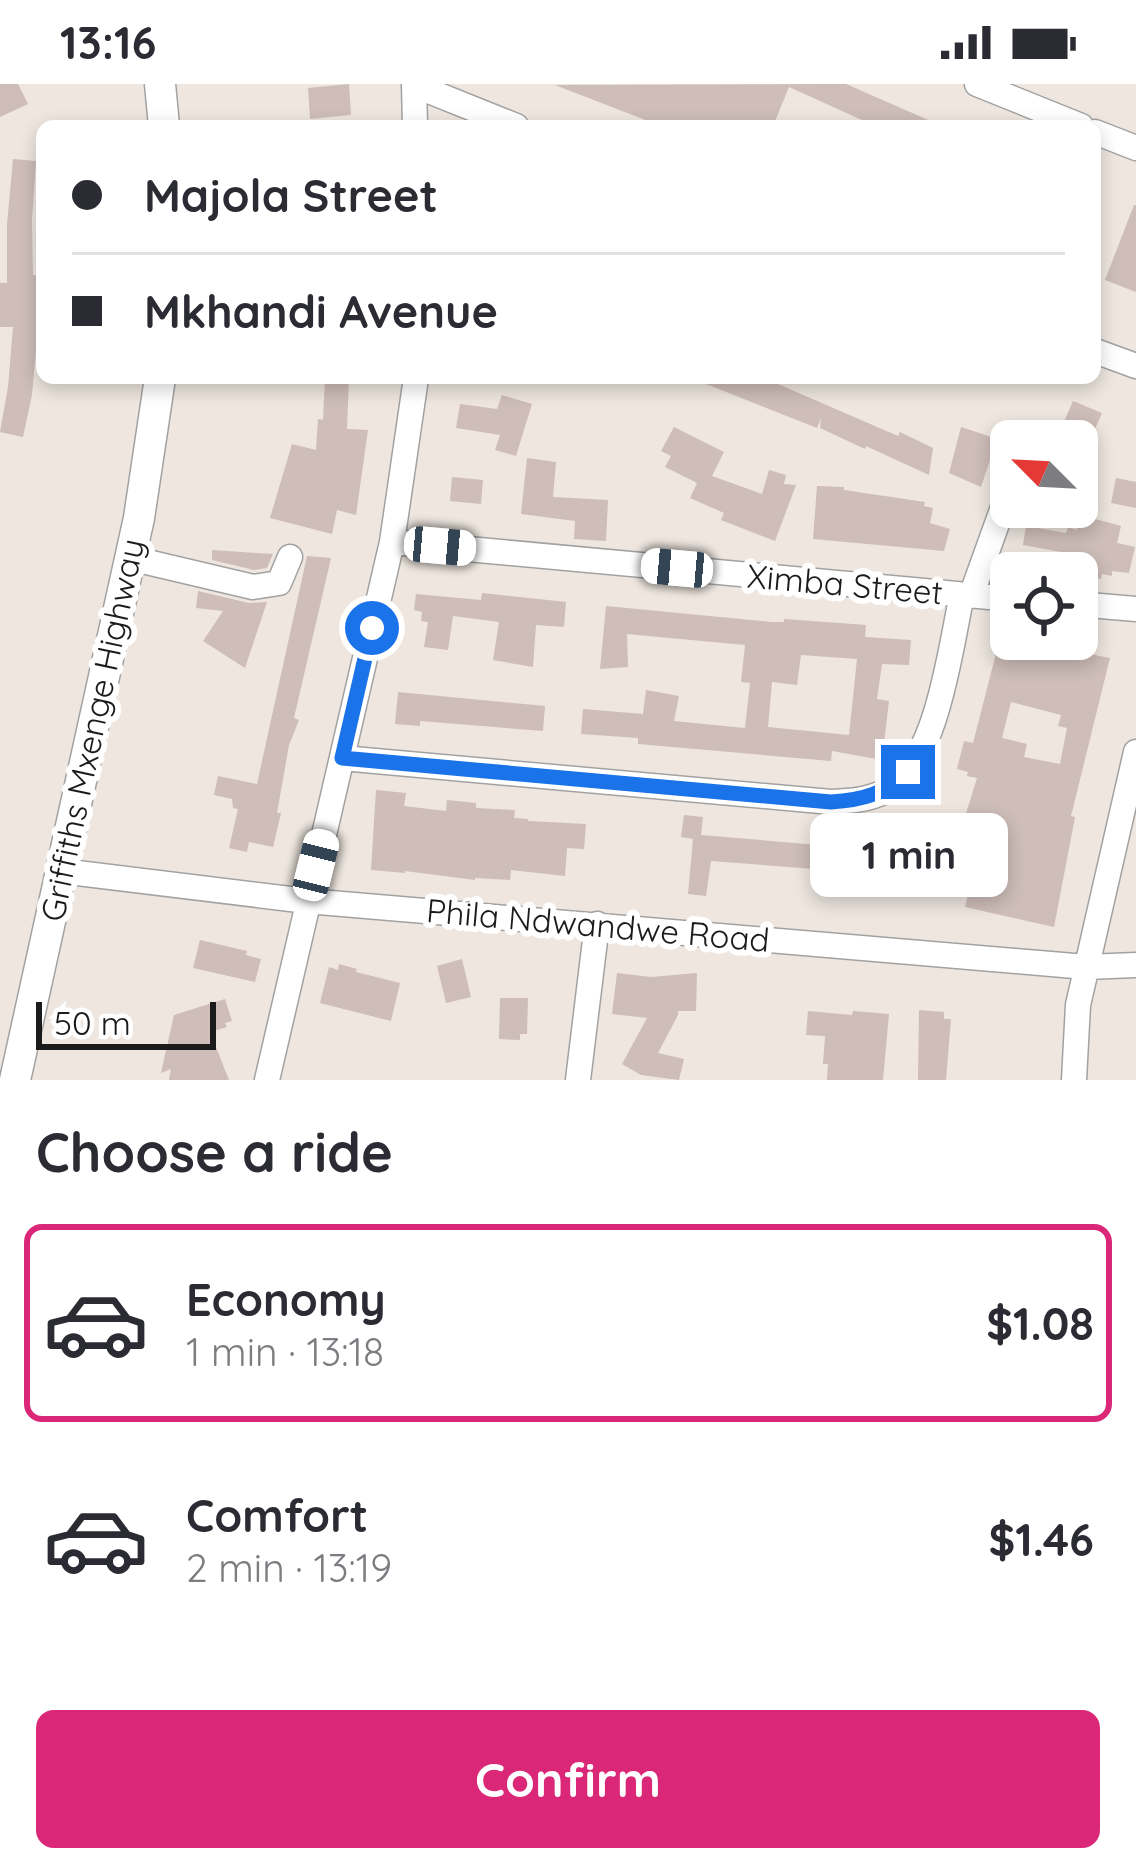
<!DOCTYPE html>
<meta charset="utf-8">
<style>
:root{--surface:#fff;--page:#f2f2f3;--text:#2b2b33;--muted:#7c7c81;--line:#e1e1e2;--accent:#db2777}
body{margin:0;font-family:Quicksand,sans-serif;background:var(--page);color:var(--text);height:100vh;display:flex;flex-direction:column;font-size:45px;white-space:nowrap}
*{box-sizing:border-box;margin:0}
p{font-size:39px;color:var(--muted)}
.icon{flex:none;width:66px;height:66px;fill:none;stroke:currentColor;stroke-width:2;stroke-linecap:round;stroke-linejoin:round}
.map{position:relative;height:996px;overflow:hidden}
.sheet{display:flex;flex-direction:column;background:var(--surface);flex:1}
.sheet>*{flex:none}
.banner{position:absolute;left:36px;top:36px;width:1065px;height:264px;border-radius:18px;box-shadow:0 6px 18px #0003;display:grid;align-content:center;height:264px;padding:0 36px;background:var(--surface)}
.needle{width:78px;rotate:294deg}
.controls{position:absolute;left:990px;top:336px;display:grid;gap:24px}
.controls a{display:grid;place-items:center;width:108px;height:108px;border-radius:18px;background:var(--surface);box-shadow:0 6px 18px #0003;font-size:60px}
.scale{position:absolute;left:36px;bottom:30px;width:180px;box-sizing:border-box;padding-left:12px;border:6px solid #1b1b1b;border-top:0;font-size:33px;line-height:42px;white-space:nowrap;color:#1b1b1b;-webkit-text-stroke:9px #fff;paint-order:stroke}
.end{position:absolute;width:54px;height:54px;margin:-27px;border:15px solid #1a73e8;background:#fff;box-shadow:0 0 0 6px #fff}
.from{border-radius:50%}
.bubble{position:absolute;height:84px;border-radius:18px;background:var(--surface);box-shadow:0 6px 18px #0003;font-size:39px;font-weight:700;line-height:84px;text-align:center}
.car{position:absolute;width:36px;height:72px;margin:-36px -18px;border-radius:15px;box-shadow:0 0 9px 3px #0007;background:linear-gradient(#fff 24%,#345 0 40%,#fff 0 76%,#345 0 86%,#fff 0)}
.banner b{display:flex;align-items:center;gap:42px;height:114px;font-size:45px}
.banner b+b{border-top:3px solid var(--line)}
.banner i{width:30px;height:30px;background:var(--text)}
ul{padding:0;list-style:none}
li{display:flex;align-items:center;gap:36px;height:198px;margin:0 24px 18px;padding:0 12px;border:6px solid transparent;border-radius:18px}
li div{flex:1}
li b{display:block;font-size:45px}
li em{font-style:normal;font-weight:700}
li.current{border-color:var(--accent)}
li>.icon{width:108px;height:108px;stroke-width:1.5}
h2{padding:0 36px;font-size:54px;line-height:144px}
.cta{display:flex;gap:24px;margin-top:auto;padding:24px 36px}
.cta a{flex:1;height:138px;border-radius:18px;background:var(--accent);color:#fff;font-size:48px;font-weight:700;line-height:138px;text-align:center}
.status{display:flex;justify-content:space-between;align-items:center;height:84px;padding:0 60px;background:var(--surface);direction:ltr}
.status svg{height:33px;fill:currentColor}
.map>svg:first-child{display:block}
.building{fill:#cebdb9;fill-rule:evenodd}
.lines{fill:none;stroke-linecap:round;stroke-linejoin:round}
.minor-casing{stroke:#a2a2a2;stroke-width:27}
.tertiary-casing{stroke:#a2a2a2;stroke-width:33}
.minor{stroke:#fff;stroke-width:24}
.tertiary{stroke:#fff;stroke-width:30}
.route{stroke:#1a73e8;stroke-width:15}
.labels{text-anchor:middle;stroke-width:12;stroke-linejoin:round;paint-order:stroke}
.street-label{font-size:33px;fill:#1b1b1b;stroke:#fff}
</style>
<div class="status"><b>13:16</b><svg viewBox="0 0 49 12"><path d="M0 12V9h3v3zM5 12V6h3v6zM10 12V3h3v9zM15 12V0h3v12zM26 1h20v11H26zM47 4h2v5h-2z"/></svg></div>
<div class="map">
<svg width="1136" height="996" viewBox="0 0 1136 996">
<rect width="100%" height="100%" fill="#eee6df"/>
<path class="building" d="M 0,0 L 18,0 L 28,20 L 0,33 Z
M 349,0 L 351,31 L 310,35 L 308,4 Z
M 846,0 L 942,42 L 860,42 L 862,36 L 789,3 L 773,42 L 661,42 L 555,1 Z
M 13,75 L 36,77 L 32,136 L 33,191 L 42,192 L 42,232 L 39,232 L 32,311 L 23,353 L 0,348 L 8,303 L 13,243 L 0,243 L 0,199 L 7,199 L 7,140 Z
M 1134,121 L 1136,121 L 1136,208 L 1105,196 Z
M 325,294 L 349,294 L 347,345 L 368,346 L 356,431 L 337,426 L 332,450 L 270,434 L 292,360 L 316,366 L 318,335 L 323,336 Z
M 691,294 L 764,294 L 898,352 L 900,348 L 933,364 L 929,391 L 866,362 L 865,365 L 820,344 L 821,334 L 817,344 Z
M 502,311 L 532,320 L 516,372 L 495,366 L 500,351 L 456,344 L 460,320 L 497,325 Z
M 1073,317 L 1102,329 L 1092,352 L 1063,340 Z
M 674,343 L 724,368 L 712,392 L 762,410 L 769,386 L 786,391 L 784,400 L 796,401 L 775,457 L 721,436 L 724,429 L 690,414 L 697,399 L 665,383 L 671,372 L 661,367 Z
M 961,343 L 1007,358 L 1001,379 L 990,376 L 981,403 L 949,389 Z
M 527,374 L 556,378 L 553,413 L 608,416 L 606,457 L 574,455 L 575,437 L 521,430 Z
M 452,393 L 483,396 L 481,420 L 450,417 Z
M 1116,394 L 1136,398 L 1136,424 L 1111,419 Z
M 817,402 L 844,403 L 844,406 L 925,418 L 924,422 L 933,424 L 930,439 L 950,445 L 944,467 L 813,455 Z
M 1077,430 L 1121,442 L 1117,459 L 1135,463 L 1129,489 L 1112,487 L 1112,492 L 1102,490 L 1101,495 L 1077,489 L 1056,489 L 1061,468 L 1023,461 L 1026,442 L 1066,449 L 1068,443 L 1077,446 Z
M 212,466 L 273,470 L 267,484 L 254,486 L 212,476 Z
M 307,472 L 331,474 L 294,634 L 299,636 L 289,661 L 277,729 L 281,729 L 273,763 L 249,758 L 247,768 L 229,764 L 238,725 L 233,724 L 232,715 L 214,711 L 218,692 L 257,700 Z
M 198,507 L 249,519 L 267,518 L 245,584 L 203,557 L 223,527 L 196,524 Z
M 482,509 L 566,518 L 564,543 L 536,541 L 533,583 L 493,576 L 499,538 L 453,532 L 448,566 L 424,563 L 428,538 L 421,537 L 422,528 L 414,526 L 416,510 L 481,516 Z
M 606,522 L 772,538 L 784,538 L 784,535 L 866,541 L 865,553 L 911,556 L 909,581 L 882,580 L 877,615 L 889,617 L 882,676 L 832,667 L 831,677 L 638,660 L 638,654 L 581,650 L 583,625 L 643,630 L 646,606 L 679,612 L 674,637 L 745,644 L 750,599 L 741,598 L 745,561 L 627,550 L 628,583 L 600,585 ZM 801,571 L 857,575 L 849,651 L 768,643 L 772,598 L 797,601 Z
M 1000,554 L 1084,575 L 1085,569 L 1110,574 L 1071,732 L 1075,733 L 1054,843 L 965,823 L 968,810 L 904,795 L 905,792 L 711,777 L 706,812 L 688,810 L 693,755 L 681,753 L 684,731 L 703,733 L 701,751 L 912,769 L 917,749 L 957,758 L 977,694 L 967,692 L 968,688 L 957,685 L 964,657 L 973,659 ZM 1011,618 L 1061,631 L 1058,642 L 1067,644 L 1060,680 L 1024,673 L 1027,660 L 1002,654 Z
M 398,608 L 545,622 L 543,647 L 420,637 L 420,642 L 395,640 Z
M 376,706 L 406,709 L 404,722 L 446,727 L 447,716 L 476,719 L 476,724 L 515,726 L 514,734 L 528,735 L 528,737 L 586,740 L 584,765 L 567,764 L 565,792 L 511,786 L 510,796 L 475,794 L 475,796 L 405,787 L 405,789 L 371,786 Z
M 200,856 L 247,867 L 246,871 L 261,875 L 255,898 L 193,884 Z
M 462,875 L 471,913 L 446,919 L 437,882 Z
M 339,880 L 357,885 L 356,888 L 400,899 L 391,937 L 320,919 L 329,883 L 338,886 Z
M 617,889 L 651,893 L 697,889 L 696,927 L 678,927 L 678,931 L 658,969 L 684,975 L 679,996 L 641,991 L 622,980 L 647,934 L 612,930 Z
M 500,914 L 528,914 L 527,950 L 520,950 L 520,956 L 499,955 Z
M 225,915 L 232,937 L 225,939 L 227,943 L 210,948 L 229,996 L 169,996 L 171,985 L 161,989 L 174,931 Z
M 919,926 L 944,928 L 944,935 L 951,935 L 946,996 L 918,996 Z
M 808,927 L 852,931 L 853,927 L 889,930 L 883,996 L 827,996 L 828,980 L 823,980 L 825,952 L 806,951 Z"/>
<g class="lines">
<g class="minor-casing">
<path id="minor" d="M 414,0 L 415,42
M 977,0 L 1081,42
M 414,1 L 516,42
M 1095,48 L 1136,64
M 1095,267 L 1136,282
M 392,458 L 1011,515
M 130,474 L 253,503 L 279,499 L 290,473
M 971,512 L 1011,401
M 1077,520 L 1136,525
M 342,674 L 831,718 C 851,717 868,716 886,707 C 938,679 950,564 962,511
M 61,787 L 307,817 L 1086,883 L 1136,881
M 267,996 L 392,458 L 416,294
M 578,996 L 597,840
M 1074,996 L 1078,921 L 1136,668"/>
</g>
<g class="tertiary-casing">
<path id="tertiary" d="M 160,0 L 164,42
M 15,996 L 139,434 L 160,294"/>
</g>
<use href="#minor" class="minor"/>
<use href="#tertiary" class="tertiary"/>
</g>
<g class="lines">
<path class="route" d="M 372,544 L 342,674 L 831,718 C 863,716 884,710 908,688"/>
</g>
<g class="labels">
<g class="street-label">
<text transform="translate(845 500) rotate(5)" y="12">Ximba Street</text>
<text transform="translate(92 646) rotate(-78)" y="12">Griffiths Mxenge Highway</text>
<text transform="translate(598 841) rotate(5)" y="12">Phila Ndwandwe Road</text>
</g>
</g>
</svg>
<div class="controls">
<a><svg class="needle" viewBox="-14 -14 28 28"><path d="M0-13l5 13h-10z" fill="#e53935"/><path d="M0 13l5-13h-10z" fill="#7c7c81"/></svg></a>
<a><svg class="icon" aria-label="locate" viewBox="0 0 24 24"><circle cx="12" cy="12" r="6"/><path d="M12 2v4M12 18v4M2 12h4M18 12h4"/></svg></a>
</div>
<div class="scale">50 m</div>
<i class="end from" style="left:372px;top:544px"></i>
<i class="end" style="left:908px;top:688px"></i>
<div class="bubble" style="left:810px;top:729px;width:198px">1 min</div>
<i class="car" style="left:440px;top:462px;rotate:95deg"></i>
<i class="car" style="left:677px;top:484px;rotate:275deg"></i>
<i class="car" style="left:316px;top:781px;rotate:14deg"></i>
<div class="banner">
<b><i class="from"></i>Majola Street</b>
<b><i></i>Mkhandi Avenue</b>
</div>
</div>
<section class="sheet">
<h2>Choose a ride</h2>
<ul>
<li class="current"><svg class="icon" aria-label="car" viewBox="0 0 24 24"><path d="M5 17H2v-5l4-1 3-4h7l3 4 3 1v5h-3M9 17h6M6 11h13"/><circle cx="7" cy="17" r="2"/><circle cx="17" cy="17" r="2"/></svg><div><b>Economy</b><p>1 min · 13:18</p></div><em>$1.08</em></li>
<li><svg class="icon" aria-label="car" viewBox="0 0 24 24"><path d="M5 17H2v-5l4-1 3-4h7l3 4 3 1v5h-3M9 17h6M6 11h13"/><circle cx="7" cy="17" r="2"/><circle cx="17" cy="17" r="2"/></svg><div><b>Comfort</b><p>2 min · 13:19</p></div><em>$1.46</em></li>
</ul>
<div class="cta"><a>Confirm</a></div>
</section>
